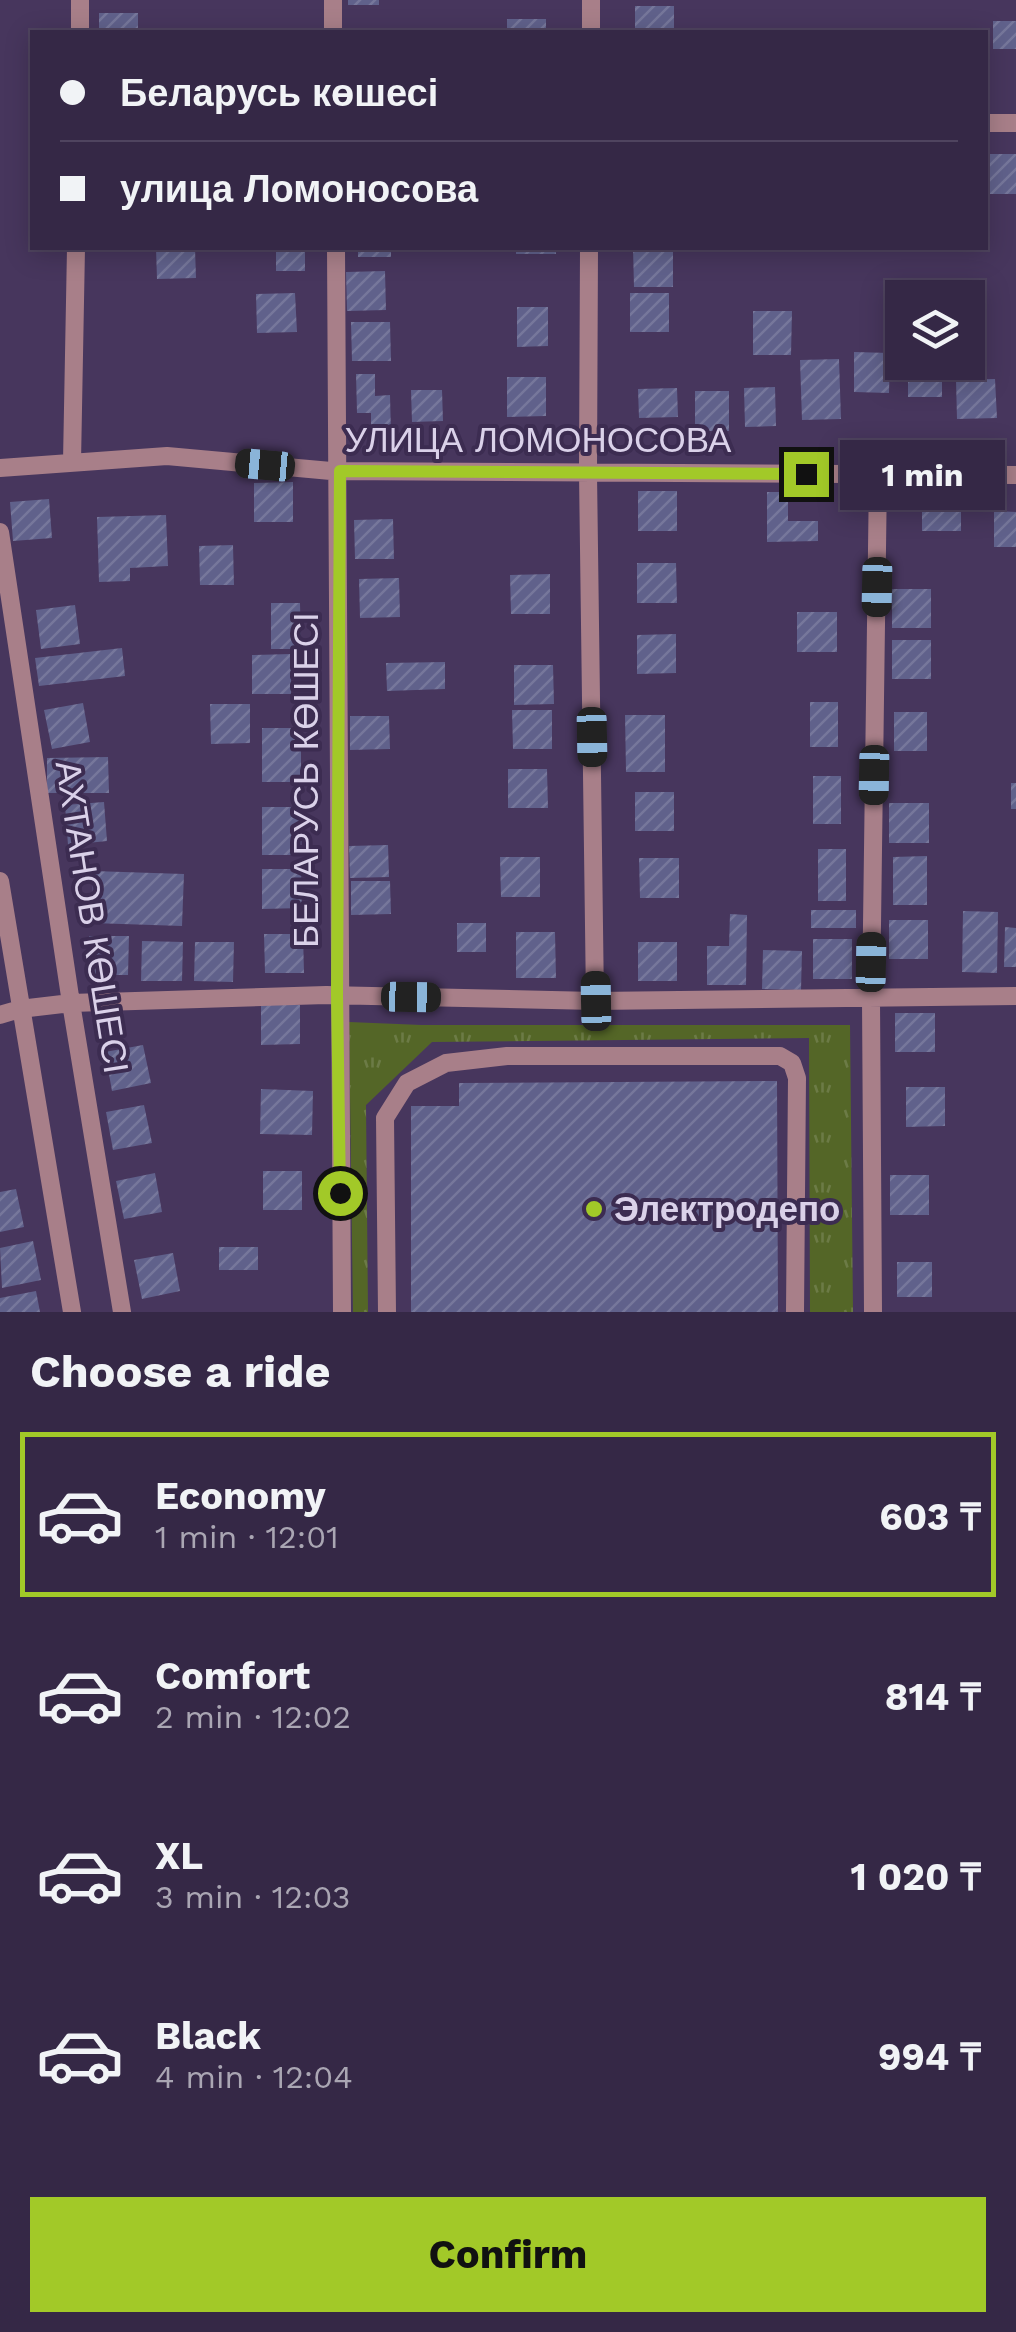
<!DOCTYPE html>
<meta charset="utf-8">
<style>
:root{--surface:#352846;--page:#403451;--text:#f1f3f6;--muted:#aaa6b3;--line:#4f445f;--accent:#a2c928}
body{margin:0;font-family:"Work Sans",sans-serif;background:var(--page);color:var(--text);height:100vh;display:flex;flex-direction:column;font-size:38px;white-space:nowrap}
*{box-sizing:border-box;margin:0}
p{font-size:32px;color:var(--muted)}
.icon{flex:none;width:55px;height:55px;fill:none;stroke:currentColor;stroke-width:2;stroke-linecap:round;stroke-linejoin:round}
.map{position:relative;height:1312px;overflow:hidden}
.drawer{display:flex;flex-direction:column;background:var(--surface);flex:1}
.drawer>*{flex:none}
.banner{position:absolute;left:30px;top:30px;width:958px;height:220px;border-radius:0px;box-shadow:0 5px 25px #0003,0 0 0 2px var(--line);display:grid;align-content:center;height:220px;padding:0 30px;background:var(--surface)}
.tools{position:absolute;left:885px;top:280px;display:grid;gap:20px}
.tools a{display:grid;place-items:center;width:100px;height:100px;border-radius:0px;background:var(--surface);box-shadow:0 5px 25px #0003,0 0 0 2px var(--line);font-size:50px}
.end{position:absolute;width:45px;height:45px;margin:-22px;border:12px solid #a2c928;background:#111;box-shadow:0 0 0 5px #111}
.from{border-radius:50%}
.bubble{position:absolute;height:70px;border-radius:0px;background:var(--surface);box-shadow:0 5px 25px #0003,0 0 0 2px var(--line);font-size:32px;font-weight:700;line-height:70px;text-align:center}
.car{position:absolute;width:30px;height:60px;margin:-30px -15px;border-radius:12px;box-shadow:0 0 8px 2px #0007;background:linear-gradient(#222 24%,#8ab4d8 0 40%,#222 0 76%,#8ab4d8 0 86%,#222 0)}
.banner b{display:flex;align-items:center;gap:35px;height:95px;font-size:38px}
.banner b+b{border-top:2px solid var(--line)}
.banner i{width:25px;height:25px;background:var(--text)}
ul{padding:0;list-style:none}
li{display:flex;align-items:center;gap:30px;height:165px;margin:0 20px 15px;padding:0 10px;border:5px solid transparent;border-radius:0px}
li div{flex:1}
li b{display:block;font-size:38px}
li em{font-style:normal;font-weight:700}
li.active{border-color:var(--accent)}
li>.icon{width:90px;height:90px;stroke-width:1.5}
h2{padding:0 30px;font-size:45px;line-height:120px}
.cta{display:flex;gap:20px;margin-top:auto;padding:20px 30px}
.cta a{flex:1;height:115px;border-radius:0px;background:var(--accent);color:#111;font-size:40px;font-weight:700;line-height:115px;text-align:center}
.map>svg:first-child{display:block}
.grass{fill:url(#grass-tufts)}
.building{fill:url(#building-hatch)}
.lines{fill:none;stroke-linecap:round;stroke-linejoin:round}
.minor{stroke:#a87f89;stroke-width:18}
.route{stroke:#a2c928;stroke-width:12}
.poi-dot{fill:#a2c928;stroke:#3c2c51;stroke-width:4}
.labels{text-anchor:middle;stroke-width:8;stroke-linejoin:round;paint-order:stroke}
.street-label{font-size:35px;fill:#dad1e9;stroke:#3c2c51}
.poi-label{font-size:35px;font-weight:bold;fill:#dad1e9;stroke:#3c2c51;text-anchor:start}
</style>
<div class="map">
<svg width="1016" height="1312" viewBox="0 0 1016 1312">
<defs>
<pattern id="grass-tufts" width="24" height="20" patternUnits="userSpaceOnUse" patternTransform="scale(2.5)"><rect width="24" height="20" fill="#546627"/><path d="M3 7l-1-3M5 7V3M7 7l1-3M15 17l-1-3M17 17v-4M19 17l1-3" fill="none" stroke="#6c7b46"/></pattern>
<pattern id="building-hatch" width="6" height="6" patternUnits="userSpaceOnUse" patternTransform="scale(2.5)"><rect width="6" height="6" fill="#60618b"/><path d="M-1 1l2-2M0 6l6-6M5 7l2-2" fill="none" stroke="#76779b"/></pattern>
</defs>
<rect width="100%" height="100%" fill="#47365d"/>
<path class="grass" d="M 349,1022 L 421,1025 L 850,1025 L 853,1312 L 810,1312 L 809,1038 L 432,1042 L 366,1105 L 368,1312 L 353,1312 Z"/>
<path class="building" d="M 348,0 L 379,0 L 379,5 L 348,5 Z
M 635,6 L 674,6 L 674,32 L 635,32 Z
M 99,13 L 138,13 L 138,32 L 99,32 Z
M 507,19 L 546,19 L 546,32 L 507,32 Z
M 993,21 L 1016,21 L 1016,49 L 993,49 Z
M 986,154 L 1016,154 L 1016,194 L 986,194 Z
M 156,248 L 195,248 L 196,278 L 157,279 Z
M 276,248 L 305,248 L 305,271 L 276,271 Z
M 358,248 L 391,248 L 391,257 L 358,257 Z
M 516,248 L 556,248 L 556,254 L 516,254 Z
M 633,248 L 673,248 L 673,287 L 634,287 Z
M 385,271 L 386,310 L 347,311 L 346,272 Z
M 295,293 L 297,332 L 257,333 L 256,294 Z
M 630,293 L 669,293 L 669,332 L 630,332 Z
M 517,307 L 548,307 L 548,346 L 517,347 Z
M 753,311 L 792,311 L 791,355 L 753,355 Z
M 351,322 L 390,322 L 391,361 L 352,361 Z
M 854,352 L 890,353 L 889,393 L 854,392 Z
M 839,359 L 841,419 L 802,420 L 800,360 Z
M 908,362 L 942,362 L 942,397 L 908,397 Z
M 356,374 L 375,374 L 375,396 L 390,395 L 391,433 L 371,434 L 371,413 L 357,413 Z
M 507,377 L 546,377 L 546,416 L 507,417 Z
M 995,379 L 997,418 L 957,419 L 956,380 Z
M 775,387 L 776,426 L 745,427 L 744,388 Z
M 677,388 L 678,417 L 639,418 L 638,389 Z
M 411,390 L 442,390 L 443,421 L 412,422 Z
M 695,391 L 729,391 L 729,431 L 695,431 Z
M 293,482 L 293,522 L 254,522 L 254,483 Z
M 638,491 L 677,491 L 677,531 L 638,531 Z
M 767,492 L 788,492 L 788,521 L 818,521 L 818,541 L 767,542 Z
M 922,492 L 961,492 L 961,531 L 922,531 Z
M 49,499 L 52,538 L 13,541 L 10,502 Z
M 994,511 L 1016,512 L 1016,547 L 994,547 Z
M 166,515 L 168,566 L 130,568 L 130,581 L 99,582 L 97,517 Z
M 393,519 L 394,559 L 355,559 L 354,520 Z
M 233,545 L 234,585 L 200,585 L 199,546 Z
M 637,563 L 676,563 L 677,603 L 637,603 Z
M 550,574 L 550,614 L 511,614 L 510,575 Z
M 399,578 L 400,617 L 360,618 L 359,579 Z
M 892,589 L 931,589 L 931,628 L 892,628 Z
M 271,603 L 300,603 L 301,649 L 271,649 Z
M 75,605 L 80,644 L 41,649 L 36,610 Z
M 797,612 L 837,612 L 837,652 L 797,652 Z
M 676,634 L 676,673 L 637,674 L 637,635 Z
M 892,640 L 931,640 L 931,679 L 892,679 Z
M 122,648 L 125,676 L 39,686 L 35,658 Z
M 291,654 L 291,694 L 252,694 L 252,655 Z
M 445,662 L 445,689 L 387,691 L 386,663 Z
M 514,665 L 553,665 L 554,704 L 514,705 Z
M 810,702 L 838,702 L 838,747 L 810,747 Z
M 83,703 L 90,742 L 52,749 L 44,710 Z
M 210,704 L 250,704 L 250,743 L 211,744 Z
M 512,710 L 552,710 L 552,749 L 513,749 Z
M 894,712 L 927,712 L 927,751 L 894,751 Z
M 625,715 L 665,715 L 665,772 L 626,772 Z
M 350,716 L 389,716 L 390,749 L 350,750 Z
M 262,728 L 301,728 L 301,782 L 262,782 Z
M 108,757 L 109,793 L 47,793 L 47,758 Z
M 508,769 L 547,769 L 548,808 L 508,808 Z
M 813,776 L 841,776 L 841,824 L 813,824 Z
M 1011,783 L 1016,783 L 1016,809 L 1011,809 Z
M 635,792 L 674,792 L 674,831 L 635,831 Z
M 104,802 L 107,841 L 68,845 L 65,805 Z
M 889,803 L 929,803 L 929,843 L 889,843 Z
M 262,807 L 302,807 L 301,855 L 262,855 Z
M 388,845 L 389,877 L 350,878 L 349,846 Z
M 818,849 L 846,849 L 846,901 L 818,901 Z
M 927,856 L 927,905 L 893,905 L 893,857 Z
M 500,857 L 540,857 L 540,897 L 501,897 Z
M 639,858 L 679,858 L 679,898 L 640,898 Z
M 262,869 L 301,869 L 302,908 L 262,909 Z
M 93,871 L 184,874 L 182,926 L 92,923 Z
M 351,881 L 390,881 L 391,914 L 351,915 Z
M 811,910 L 856,910 L 856,928 L 811,928 Z
M 963,911 L 998,912 L 997,973 L 962,972 Z
M 730,914 L 747,915 L 746,985 L 707,985 L 707,946 L 729,946 Z
M 889,920 L 928,920 L 928,959 L 889,959 Z
M 457,923 L 486,923 L 486,952 L 457,952 Z
M 1005,927 L 1016,928 L 1016,967 L 1004,967 Z
M 516,932 L 555,932 L 556,978 L 516,978 Z
M 264,934 L 303,934 L 304,973 L 265,973 Z
M 89,936 L 129,936 L 128,975 L 89,975 Z
M 813,939 L 852,939 L 852,979 L 813,979 Z
M 142,941 L 183,942 L 182,981 L 141,981 Z
M 195,942 L 234,942 L 233,982 L 194,981 Z
M 638,942 L 677,942 L 677,981 L 638,981 Z
M 763,950 L 802,951 L 801,990 L 762,989 Z
M 261,1005 L 300,1005 L 300,1044 L 261,1045 Z
M 895,1013 L 935,1013 L 935,1052 L 895,1052 Z
M 143,1045 L 151,1083 L 112,1091 L 105,1052 Z
M 777,1081 L 778,1312 L 411,1312 L 411,1106 L 459,1106 L 459,1083 Z
M 906,1087 L 945,1087 L 945,1126 L 906,1127 Z
M 261,1089 L 313,1091 L 312,1135 L 260,1134 Z
M 144,1105 L 152,1143 L 113,1150 L 106,1112 Z
M 263,1171 L 302,1171 L 302,1210 L 263,1210 Z
M 155,1173 L 162,1212 L 124,1219 L 116,1181 Z
M 890,1175 L 929,1175 L 929,1215 L 890,1215 Z
M 16,1189 L 24,1227 L 0,1232 L 0,1192 Z
M 33,1241 L 41,1280 L 2,1288 L 0,1248 Z
M 219,1247 L 258,1247 L 258,1270 L 219,1270 Z
M 173,1253 L 180,1291 L 142,1299 L 134,1260 Z
M 897,1262 L 932,1262 L 932,1297 L 897,1297 Z
M 36,1291 L 40,1312 L 0,1312 L 0,1298 Z"/>
<g class="lines">
<path class="minor" d="M 333,0 L 333,32
M 80,32 L 80,0
M 591,32 L 591,0
M 985,123 L 1016,123
M 336,248 C 341,602 337,957 342,1312
M 589,248 L 588,473 L 595,1001
M 72,462 L 76,248
M 0,468 L 167,456 L 331,471 L 1016,475
M 0,532 L 71,1003 L 122,1312
M 0,881 L 72,1312
M 0,1015 L 20,1009 L 71,1003 L 326,995 L 595,1001 L 1016,996
M 387,1312 L 385,1118 L 407,1083 L 446,1063 L 507,1056 L 780,1056 L 792,1063 L 797,1078 L 795,1312
M 873,1312 L 871,1000 L 878,474"/>
</g>
<g class="lines">
<path class="route" d="M 340,1193 L 337,995 L 340,471 L 806,474"/>
</g>
<circle class="poi-dot" cx="594" cy="1209" r="10"/>
<g class="labels">
<g class="street-label">
<text x="538" y="452">УЛИЦА ЛОМОНОСОВА</text>
<text transform="translate(306 780) rotate(-90)" y="12">БЕЛАРУСЬ КӨШЕСІ</text>
<text transform="translate(92 917) rotate(81)" y="12">АХТАНОВ КӨШЕСІ</text>
</g>
<g class="poi-label">
<text x="614" y="1221">Электродепо</text>
</g>
</g>
</svg>
<div class="tools">
<a><svg class="icon" aria-label="layers" viewBox="0 0 24 24"><path d="M12 4l9 5-9 5-9-5zM3 14l9 5 9-5"/></svg></a>
</div>
<i class="end from" style="left:340px;top:1193px"></i>
<i class="end" style="left:806px;top:474px"></i>
<div class="bubble" style="left:840px;top:440px;width:165px">1 min</div>
<i class="car" style="left:265px;top:465px;rotate:275deg"></i>
<i class="car" style="left:877px;top:587px;rotate:181deg"></i>
<i class="car" style="left:592px;top:737px;rotate:179deg"></i>
<i class="car" style="left:874px;top:775px;rotate:181deg"></i>
<i class="car" style="left:871px;top:962px;rotate:1deg"></i>
<i class="car" style="left:411px;top:997px;rotate:91deg"></i>
<i class="car" style="left:596px;top:1001px;rotate:359deg"></i>
<div class="banner">
<b><i class="from"></i>Беларусь көшесі</b>
<b><i></i>улица Ломоносова</b>
</div>
</div>
<section class="drawer">
<h2>Choose a ride</h2>
<ul>
<li class="active"><svg class="icon" aria-label="car" viewBox="0 0 24 24"><path d="M5 17H2v-5l4-1 3-4h7l3 4 3 1v5h-3M9 17h6M6 11h13"/><circle cx="7" cy="17" r="2"/><circle cx="17" cy="17" r="2"/></svg><div><b>Economy</b><p>1 min · 12:01</p></div><em>603 ₸</em></li>
<li><svg class="icon" aria-label="car" viewBox="0 0 24 24"><path d="M5 17H2v-5l4-1 3-4h7l3 4 3 1v5h-3M9 17h6M6 11h13"/><circle cx="7" cy="17" r="2"/><circle cx="17" cy="17" r="2"/></svg><div><b>Comfort</b><p>2 min · 12:02</p></div><em>814 ₸</em></li>
<li><svg class="icon" aria-label="car" viewBox="0 0 24 24"><path d="M5 17H2v-5l4-1 3-4h7l3 4 3 1v5h-3M9 17h6M6 11h13"/><circle cx="7" cy="17" r="2"/><circle cx="17" cy="17" r="2"/></svg><div><b>XL</b><p>3 min · 12:03</p></div><em>1 020 ₸</em></li>
<li><svg class="icon" aria-label="car" viewBox="0 0 24 24"><path d="M5 17H2v-5l4-1 3-4h7l3 4 3 1v5h-3M9 17h6M6 11h13"/><circle cx="7" cy="17" r="2"/><circle cx="17" cy="17" r="2"/></svg><div><b>Black</b><p>4 min · 12:04</p></div><em>994 ₸</em></li>
</ul>
<div class="cta"><a>Confirm</a></div>
</section>
